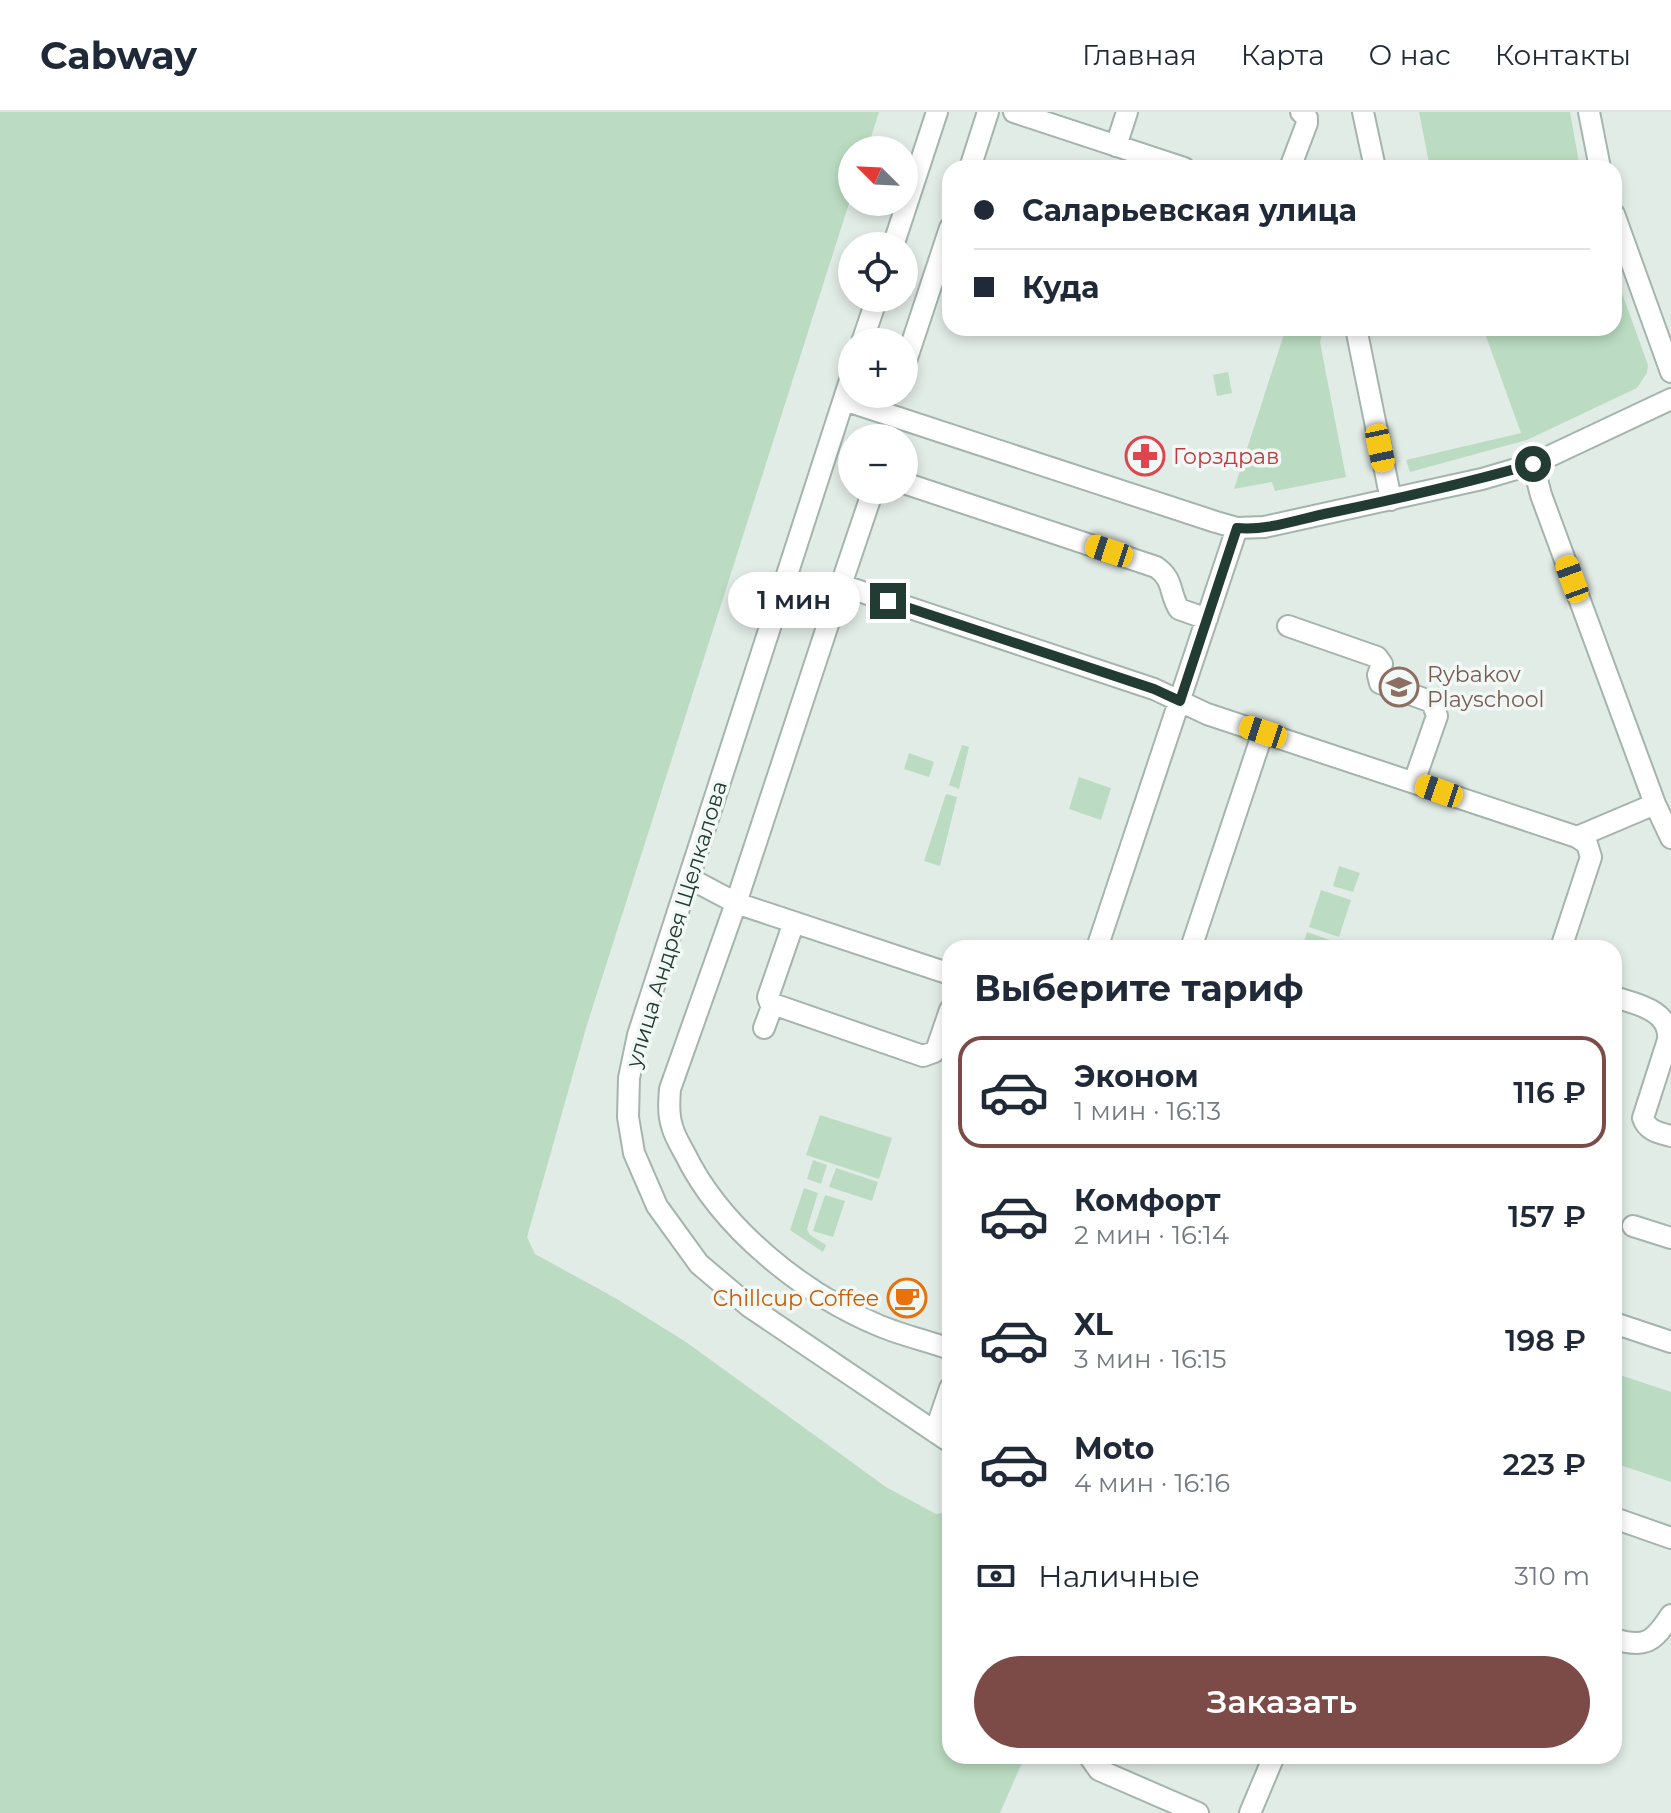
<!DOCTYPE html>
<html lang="ru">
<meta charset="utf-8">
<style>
:root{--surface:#fff;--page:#f2f2f3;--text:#1f2937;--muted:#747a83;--line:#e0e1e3;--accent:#7c4b48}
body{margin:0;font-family:Montserrat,sans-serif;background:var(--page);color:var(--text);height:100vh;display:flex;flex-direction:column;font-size:30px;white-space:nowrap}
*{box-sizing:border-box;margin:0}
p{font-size:26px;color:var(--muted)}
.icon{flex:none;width:44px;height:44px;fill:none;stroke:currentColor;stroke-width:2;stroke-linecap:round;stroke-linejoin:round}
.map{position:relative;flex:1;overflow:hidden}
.drawer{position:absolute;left:942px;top:828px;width:680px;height:824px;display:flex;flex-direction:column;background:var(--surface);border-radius:24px;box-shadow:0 4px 12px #0003}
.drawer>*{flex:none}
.guide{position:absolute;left:942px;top:48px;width:680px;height:176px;border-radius:24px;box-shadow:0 4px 12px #0003;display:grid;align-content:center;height:176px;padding:0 32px;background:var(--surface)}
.needle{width:52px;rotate:294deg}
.controls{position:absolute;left:838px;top:24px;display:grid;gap:16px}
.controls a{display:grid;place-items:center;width:80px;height:80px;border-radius:50%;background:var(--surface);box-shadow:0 4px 12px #0003;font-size:40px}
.end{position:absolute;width:36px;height:36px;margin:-18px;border:10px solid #223c33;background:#fff;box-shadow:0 0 0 4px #fff}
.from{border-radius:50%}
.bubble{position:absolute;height:56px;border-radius:28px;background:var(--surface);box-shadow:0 4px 12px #0003;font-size:26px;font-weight:600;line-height:56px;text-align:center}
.car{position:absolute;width:24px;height:48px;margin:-24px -12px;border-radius:10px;box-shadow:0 0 6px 2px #0007;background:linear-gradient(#f5c518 24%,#345 0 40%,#f5c518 0 76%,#345 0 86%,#f5c518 0)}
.guide b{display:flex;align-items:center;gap:28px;height:76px;font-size:30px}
.guide b+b{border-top:2px solid var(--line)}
.guide i{width:20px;height:20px;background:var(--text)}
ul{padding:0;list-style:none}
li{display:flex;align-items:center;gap:24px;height:112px;margin:0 16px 12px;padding:0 16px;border:4px solid transparent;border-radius:24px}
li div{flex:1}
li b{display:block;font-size:30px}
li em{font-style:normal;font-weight:600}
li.on{border-color:var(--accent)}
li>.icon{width:72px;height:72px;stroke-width:1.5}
h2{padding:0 32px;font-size:36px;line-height:96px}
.pay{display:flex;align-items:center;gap:20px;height:88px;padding:0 32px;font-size:30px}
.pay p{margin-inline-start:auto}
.cta{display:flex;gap:16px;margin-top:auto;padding:16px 32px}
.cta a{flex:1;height:92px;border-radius:48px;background:var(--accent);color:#fff;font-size:32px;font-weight:600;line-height:92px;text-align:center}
header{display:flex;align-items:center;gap:48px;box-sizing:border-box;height:112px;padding:0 40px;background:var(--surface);border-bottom:2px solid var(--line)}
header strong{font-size:38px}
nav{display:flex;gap:44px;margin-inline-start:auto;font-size:28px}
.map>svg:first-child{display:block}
.green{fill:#bbdcc2}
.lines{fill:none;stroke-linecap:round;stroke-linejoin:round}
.minor-casing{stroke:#a5b4ad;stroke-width:24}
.minor{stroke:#fff;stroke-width:20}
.route{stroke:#223c33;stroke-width:10}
.labels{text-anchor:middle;stroke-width:7;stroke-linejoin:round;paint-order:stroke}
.health-label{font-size:22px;fill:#be3a42;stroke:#f2f8f5;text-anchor:start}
.education-label{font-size:22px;fill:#785e54;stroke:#f2f8f5;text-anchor:start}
.street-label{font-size:22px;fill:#223c33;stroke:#f2f8f5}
.food-label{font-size:22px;fill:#c56008;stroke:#f2f8f5;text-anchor:end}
</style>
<header>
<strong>Cabway</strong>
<nav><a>Главная</a><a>Карта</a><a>О нас</a><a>Контакты</a></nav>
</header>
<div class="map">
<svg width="1671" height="1701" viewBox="0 0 1671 1701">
<rect width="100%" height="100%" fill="#e2ece7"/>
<path class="green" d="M 0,0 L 879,0 L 867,38 L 852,38 L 852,82 L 586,916 L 527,1125 L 535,1142 L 617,1187 L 686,1230 L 886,1375 L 936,1402 L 950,1399 L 950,1644 L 1025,1644 L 1000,1701 L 0,1701 Z
M 1419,0 L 1570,0 L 1580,56 L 1430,56 Z
M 1614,159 L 1648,253 L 1647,261 L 1637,276 L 1527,328 L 1410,360 L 1406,348 L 1521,321 L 1483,216 L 1614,216 Z
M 1286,216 L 1324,216 L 1320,230 L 1346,365 L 1275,379 L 1272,370 L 1234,377 Z
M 1228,260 L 1232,281 L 1217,284 L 1213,263 Z
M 962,633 L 969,635 L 959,677 L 949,673 Z
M 909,641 L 934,650 L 929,665 L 904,657 Z
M 1079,665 L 1111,676 L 1101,708 L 1069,697 Z
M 946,682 L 957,685 L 940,754 L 924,749 Z
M 1339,754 L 1360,761 L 1353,780 L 1333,774 Z
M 1321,778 L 1351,788 L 1339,825 L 1309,815 Z
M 1307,820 L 1344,833 L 1343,836 L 1302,836 Z
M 820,1003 L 892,1026 L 879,1067 L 806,1043 Z
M 813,1048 L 827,1053 L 821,1072 L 807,1067 Z
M 836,1056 L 878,1070 L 872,1089 L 829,1075 Z
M 804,1076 L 818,1081 L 807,1117 L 810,1123 L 826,1133 L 823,1140 L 790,1118 Z
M 825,1083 L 845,1089 L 833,1125 L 813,1119 Z
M 1614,1261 L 1671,1280 L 1671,1370 L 1614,1351 Z"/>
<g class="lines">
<g class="minor-casing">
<path id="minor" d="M 1014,0 L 1184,56
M 1363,0 L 1375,56
M 1589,0 L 1600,56
M 1116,34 L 1127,0
M 970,56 L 988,0
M 1290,56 L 1307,11 L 1307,6 L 1301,0
M 1614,102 L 1671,260
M 893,134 L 937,0
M 1356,216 L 1391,388
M 862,230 L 877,186
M 904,255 L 950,116
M 852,262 L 638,923 L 629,966 L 628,1005 L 634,1041 L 657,1094 L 699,1152 L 750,1195 L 950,1330
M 844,288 L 1216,410 L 1237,416 L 1264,415 L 1482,367 L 1533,352 L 1671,287
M 1533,352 L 1541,383 L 1655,692 L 1671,726
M 904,371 L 1156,455 C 1174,467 1169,481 1179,497 L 1207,507
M 841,473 L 870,387 L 875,378
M 1288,514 L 1377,545 L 1382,552 L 1378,563 L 1380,571 L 1432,590 L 1437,604 L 1414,670
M 1577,725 L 1655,692
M 689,766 L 736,791 L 950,862
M 794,810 L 768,885 L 770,891 L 923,944 L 934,940 L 937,936 L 950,898
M 1097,836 L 1237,416
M 1191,836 L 1263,620
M 1614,885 C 1636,892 1671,898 1668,928 L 1643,1006 C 1647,1019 1660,1021 1671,1024
M 764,916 L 773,892
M 1633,1114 L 1671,1126
M 1614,1211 L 1671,1230
M 950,1237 C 927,1229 902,1223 880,1214 C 803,1182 721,1116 685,1042 C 680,1033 674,1023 672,1014 C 668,1002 669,989 670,977 L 736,791 L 841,473 L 1154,577 L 1207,602 L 1577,725 L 1587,732 L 1591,745 L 1561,836
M 935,1320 L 950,1276
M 1614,1406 L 1671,1426
M 1614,1527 C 1646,1537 1654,1529 1671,1503
M 1089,1644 L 1099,1658 L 1198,1701
M 1250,1701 L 1274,1644"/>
</g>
<use href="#minor" class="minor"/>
</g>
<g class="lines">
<path class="route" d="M 888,489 L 1154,577 L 1180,589 L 1237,416 C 1267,419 1299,407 1329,401 C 1397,387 1466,371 1533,352"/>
</g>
<defs>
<g id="pharmacy-ring" transform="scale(2)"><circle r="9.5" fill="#f2f8f5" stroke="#e0444e" stroke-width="1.5"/><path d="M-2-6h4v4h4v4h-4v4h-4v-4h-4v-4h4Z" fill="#e0444e"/></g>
<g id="school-ring" transform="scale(2)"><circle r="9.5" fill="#f2f8f5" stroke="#8d6e63" stroke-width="1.5"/><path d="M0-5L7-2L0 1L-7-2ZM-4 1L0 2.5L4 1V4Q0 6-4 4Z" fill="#8d6e63"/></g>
<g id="cafe-ring" transform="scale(2)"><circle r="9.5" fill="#f2f8f5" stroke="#e8710a" stroke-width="1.5"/><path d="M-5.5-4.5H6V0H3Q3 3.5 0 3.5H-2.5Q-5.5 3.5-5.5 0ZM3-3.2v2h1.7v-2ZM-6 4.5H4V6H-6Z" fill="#e8710a"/></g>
</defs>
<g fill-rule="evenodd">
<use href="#pharmacy-ring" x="1145" y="344"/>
<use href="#school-ring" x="1399" y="575"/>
<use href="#cafe-ring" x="907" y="1186"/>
</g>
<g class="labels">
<g class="health-label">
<text x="1173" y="352">Горздрав</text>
</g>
<g class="education-label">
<text x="1427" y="570">Rybakov<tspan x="1427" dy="25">Playschool</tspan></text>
</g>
<g class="street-label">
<text transform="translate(676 812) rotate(-73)" y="8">улица Андрея Щелкалова</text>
</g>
<g class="food-label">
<text x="879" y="1194">Chillcup Coffee</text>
</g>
</g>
</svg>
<div class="controls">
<a><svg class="needle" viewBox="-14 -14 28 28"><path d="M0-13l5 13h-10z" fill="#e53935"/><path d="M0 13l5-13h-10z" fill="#747a83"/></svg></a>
<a><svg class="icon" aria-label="locate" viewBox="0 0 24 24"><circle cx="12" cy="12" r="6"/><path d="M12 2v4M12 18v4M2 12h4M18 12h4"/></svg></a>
<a>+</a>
<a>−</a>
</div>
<i class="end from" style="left:1533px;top:352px"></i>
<i class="end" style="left:888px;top:489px"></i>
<div class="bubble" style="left:728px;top:460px;width:132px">1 мин</div>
<i class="car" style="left:1380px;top:336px;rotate:168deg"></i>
<i class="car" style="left:1109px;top:439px;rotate:288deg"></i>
<i class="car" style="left:1572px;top:467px;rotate:340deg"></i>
<i class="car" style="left:1263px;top:620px;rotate:288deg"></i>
<i class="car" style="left:1439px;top:679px;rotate:289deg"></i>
<div class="guide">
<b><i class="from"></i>Саларьевская улица</b>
<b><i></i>Куда</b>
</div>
<section class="drawer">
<h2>Выберите тариф</h2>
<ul>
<li class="on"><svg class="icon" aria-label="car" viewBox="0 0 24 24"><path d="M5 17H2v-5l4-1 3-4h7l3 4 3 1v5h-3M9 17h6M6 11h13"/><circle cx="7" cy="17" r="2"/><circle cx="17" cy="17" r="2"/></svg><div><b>Эконом</b><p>1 мин · 16:13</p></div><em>116 ₽</em></li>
<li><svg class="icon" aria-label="car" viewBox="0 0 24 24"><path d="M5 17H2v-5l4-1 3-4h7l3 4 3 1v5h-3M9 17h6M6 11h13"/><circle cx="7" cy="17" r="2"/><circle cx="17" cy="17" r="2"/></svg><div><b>Комфорт</b><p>2 мин · 16:14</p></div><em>157 ₽</em></li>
<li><svg class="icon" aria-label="car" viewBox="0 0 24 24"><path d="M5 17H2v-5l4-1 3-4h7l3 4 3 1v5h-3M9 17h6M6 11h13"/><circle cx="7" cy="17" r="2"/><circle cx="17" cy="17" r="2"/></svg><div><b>XL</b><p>3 мин · 16:15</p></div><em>198 ₽</em></li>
<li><svg class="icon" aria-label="car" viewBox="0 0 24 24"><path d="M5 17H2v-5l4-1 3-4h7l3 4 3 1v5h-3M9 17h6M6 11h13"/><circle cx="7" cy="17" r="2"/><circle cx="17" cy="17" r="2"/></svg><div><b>Moto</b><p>4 мин · 16:16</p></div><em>223 ₽</em></li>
</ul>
<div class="pay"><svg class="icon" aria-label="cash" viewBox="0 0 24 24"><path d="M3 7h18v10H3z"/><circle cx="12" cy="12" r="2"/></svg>Наличные<p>310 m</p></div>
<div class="cta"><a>Заказать</a></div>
</section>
</div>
